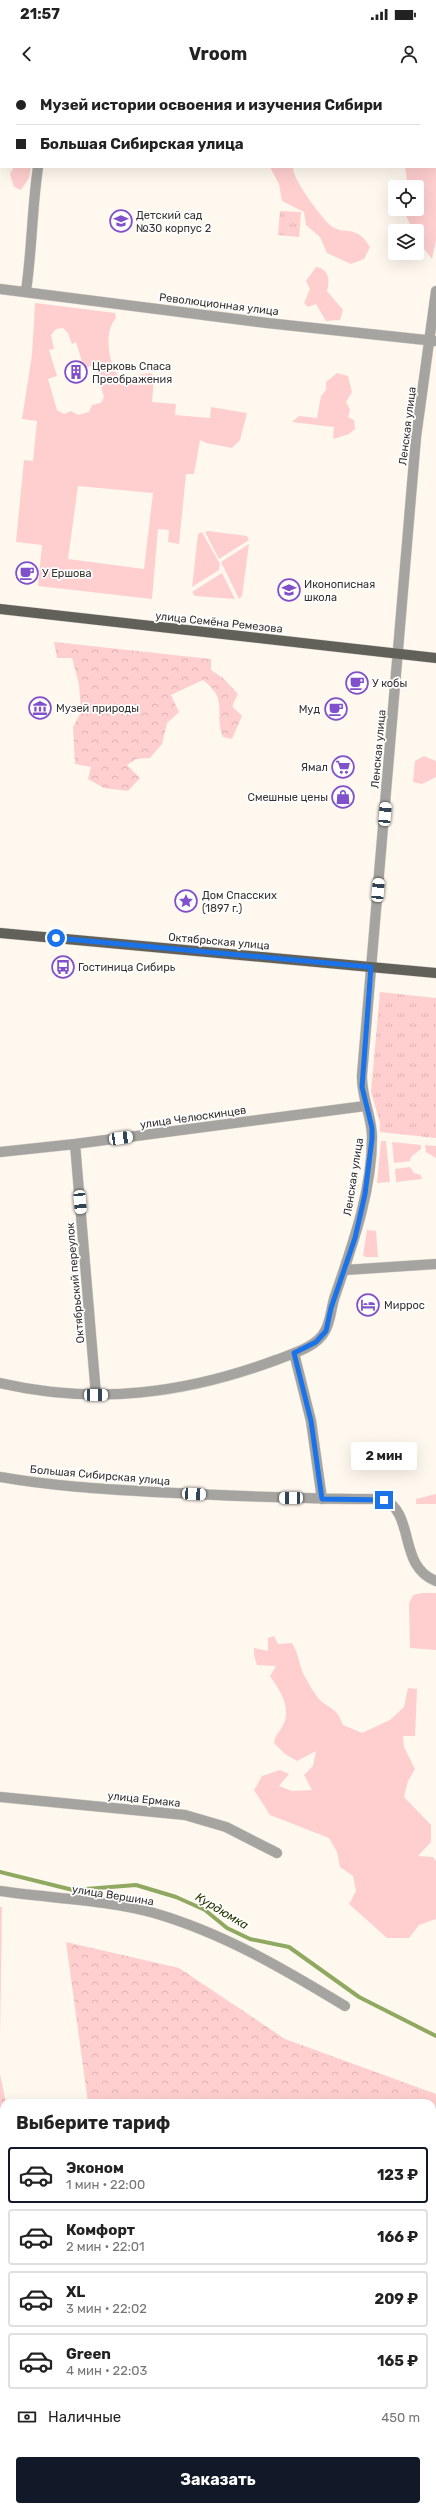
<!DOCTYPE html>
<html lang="ru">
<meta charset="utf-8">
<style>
:root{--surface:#fff;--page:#f2f2f2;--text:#222;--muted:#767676;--line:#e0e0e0;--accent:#111827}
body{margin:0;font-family:Rubik,sans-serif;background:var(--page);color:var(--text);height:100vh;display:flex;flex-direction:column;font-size:15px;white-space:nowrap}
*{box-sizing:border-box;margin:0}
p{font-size:13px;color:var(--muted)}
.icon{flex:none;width:22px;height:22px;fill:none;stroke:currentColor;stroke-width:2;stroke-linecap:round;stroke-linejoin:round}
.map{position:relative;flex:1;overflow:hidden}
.details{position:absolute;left:0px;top:2019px;width:436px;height:412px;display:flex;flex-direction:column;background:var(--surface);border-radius:12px 12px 0 0;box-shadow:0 4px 16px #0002}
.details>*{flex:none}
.banner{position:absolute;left:0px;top:0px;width:436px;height:88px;box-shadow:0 4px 16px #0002;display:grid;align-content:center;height:88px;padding:0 16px;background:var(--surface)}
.controls{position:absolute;left:388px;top:100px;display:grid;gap:8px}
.controls a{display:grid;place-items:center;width:36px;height:36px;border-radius:4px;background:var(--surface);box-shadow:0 4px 16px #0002;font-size:20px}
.end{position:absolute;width:18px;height:18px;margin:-9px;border:5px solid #1a73e8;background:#fff;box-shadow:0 0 0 2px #fff}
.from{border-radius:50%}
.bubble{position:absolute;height:28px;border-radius:4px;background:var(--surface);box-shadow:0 4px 16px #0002;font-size:13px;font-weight:700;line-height:28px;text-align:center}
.car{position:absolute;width:12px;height:24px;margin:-12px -6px;border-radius:5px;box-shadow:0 0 3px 1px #0007;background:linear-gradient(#fff 24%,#345 0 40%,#fff 0 76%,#345 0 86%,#fff 0)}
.banner b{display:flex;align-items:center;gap:14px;height:38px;font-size:15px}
.banner b+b{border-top:1px solid var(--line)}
.banner i{width:10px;height:10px;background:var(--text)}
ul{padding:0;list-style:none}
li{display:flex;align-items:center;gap:12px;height:56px;margin:0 8px 6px;padding:0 8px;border:2px solid var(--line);border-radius:4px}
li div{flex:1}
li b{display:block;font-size:15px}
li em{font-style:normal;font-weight:700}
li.active{border-color:var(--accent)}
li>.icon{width:36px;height:36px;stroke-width:1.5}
h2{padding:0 16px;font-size:18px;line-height:48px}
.pay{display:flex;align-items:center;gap:10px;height:44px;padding:0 16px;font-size:15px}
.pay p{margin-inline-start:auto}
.cta{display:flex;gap:8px;margin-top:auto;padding:8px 16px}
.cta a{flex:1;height:46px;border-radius:4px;background:var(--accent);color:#fff;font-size:16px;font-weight:700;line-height:46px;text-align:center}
.status{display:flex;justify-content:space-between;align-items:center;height:28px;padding:0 20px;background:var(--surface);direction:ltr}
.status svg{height:11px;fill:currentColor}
header{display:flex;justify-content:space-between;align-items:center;height:52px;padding:0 16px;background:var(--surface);font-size:18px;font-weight:700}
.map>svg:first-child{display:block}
.grass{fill:#ffcfcf;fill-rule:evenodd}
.forest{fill:url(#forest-crowns)}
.park{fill:url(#park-tufts)}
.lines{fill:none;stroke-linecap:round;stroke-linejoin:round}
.stream{stroke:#8faa60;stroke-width:4}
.minor-casing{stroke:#dbd5cd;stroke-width:11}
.primary-casing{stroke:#dbd5cd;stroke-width:11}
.minor{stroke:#a5a4a0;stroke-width:10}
.primary{stroke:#616059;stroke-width:10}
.route{stroke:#1a73e8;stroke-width:5}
.labels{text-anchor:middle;stroke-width:3.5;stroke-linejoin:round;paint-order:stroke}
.poi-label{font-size:11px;fill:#353330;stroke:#fff;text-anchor:start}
.street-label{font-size:11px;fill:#353330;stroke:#fff}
.water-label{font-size:12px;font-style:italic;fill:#263600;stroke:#fff}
</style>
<div class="status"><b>21:57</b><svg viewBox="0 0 49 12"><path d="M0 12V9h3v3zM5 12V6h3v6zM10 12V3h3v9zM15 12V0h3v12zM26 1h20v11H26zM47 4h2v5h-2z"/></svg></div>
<header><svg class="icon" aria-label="back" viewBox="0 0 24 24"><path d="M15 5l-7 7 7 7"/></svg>Vroom<svg class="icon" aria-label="person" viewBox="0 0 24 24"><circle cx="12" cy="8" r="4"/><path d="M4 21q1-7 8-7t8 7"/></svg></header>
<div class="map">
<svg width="436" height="2431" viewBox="0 0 436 2431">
<defs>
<pattern id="forest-crowns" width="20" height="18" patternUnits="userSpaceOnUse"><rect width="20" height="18" fill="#ffcfcf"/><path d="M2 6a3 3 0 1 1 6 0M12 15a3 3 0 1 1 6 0" fill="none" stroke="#dbb2b2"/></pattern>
<pattern id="park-tufts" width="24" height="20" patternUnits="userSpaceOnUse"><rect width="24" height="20" fill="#ffcfcf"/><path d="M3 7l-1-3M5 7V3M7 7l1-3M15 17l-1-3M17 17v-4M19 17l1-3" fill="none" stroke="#dbb2b2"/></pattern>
</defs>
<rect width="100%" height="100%" fill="#fff8ef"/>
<path class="grass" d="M 436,57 L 436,160 L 432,179 L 420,164 L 417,151 L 413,151 L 403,129 L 417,129 L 417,107 L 405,107 L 407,101 L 405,87 L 435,87 Z
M 14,87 L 31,87 L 29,98 L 21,110 L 14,107 L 10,94 Z
M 270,87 L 293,87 C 291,97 323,140 331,146 C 344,156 356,143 370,167 L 364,179 L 351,184 L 327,173 L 320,157 L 306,145 L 304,132 L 282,121 L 279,104 Z
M 316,187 C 329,189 330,200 327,211 L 343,230 L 340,240 L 326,241 L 316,224 L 308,227 L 304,223 L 310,209 L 306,201 Z
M 35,223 L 115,233 L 116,238 C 104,251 108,280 117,294 C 119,297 124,300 127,302 L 138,298 L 141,294 L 151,293 L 154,297 L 152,322 L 176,324 L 175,335 L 210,338 L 211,327 L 247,333 L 240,360 L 232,368 L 206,363 L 200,360 L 194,394 L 186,394 L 179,464 L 168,462 L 169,450 L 158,449 L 152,519 L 38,506 L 42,465 L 16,462 L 24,380 L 33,381 L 37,341 L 22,339 L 32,275 ZM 63,248 L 68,253 L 72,264 L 76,262 L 84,288 L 94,285 L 104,317 L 101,323 L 92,325 L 89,332 L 78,335 L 71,331 L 64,334 L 57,330 L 48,299 L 57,296 L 49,270 L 54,269 L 51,255 L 56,249 ZM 78,406 L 153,413 L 144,489 L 68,479 Z
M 337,293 L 348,296 L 352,312 L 346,322 L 350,330 L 348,337 L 354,340 L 355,349 L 349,354 L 333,359 L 334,347 L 292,342 L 299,336 L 317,338 L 321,316 L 326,310 L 326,302 Z
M 208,451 L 247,456 L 249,460 L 219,479 L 205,452 Z
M 202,452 L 220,484 L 219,490 L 192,507 L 198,454 Z
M 249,464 L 242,516 L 239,519 L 221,482 Z
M 222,493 L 235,519 L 195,516 L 192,512 Z
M 424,676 L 436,681 L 436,697 L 422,704 L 413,702 L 415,681 Z
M 381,1061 L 386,1061 L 390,1102 L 377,1103 Z
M 392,1062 L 421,1065 L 421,1069 L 411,1077 L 410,1081 L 394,1083 Z
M 425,1065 L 436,1066 L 436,1078 L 426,1072 Z
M 410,1087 L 414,1093 L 421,1095 L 422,1099 L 396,1102 L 395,1089 Z
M 367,1150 L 376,1151 L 378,1177 L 365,1177 L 363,1175 Z
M 436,1414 L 436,1424 L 416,1424 L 416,1419 Z
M 422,1513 L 436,1513 L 436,1570 L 410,1568 L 409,1523 L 413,1515 Z
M 274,1556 L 278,1564 L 292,1563 C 299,1573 299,1587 305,1597 C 309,1604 315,1615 321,1621 C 333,1631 337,1628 343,1645 L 362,1653 L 390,1640 L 404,1627 L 408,1608 L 417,1609 L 415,1656 L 403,1656 L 404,1667 L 415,1689 L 408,1701 L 404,1717 L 431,1745 L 431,1762 L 418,1776 L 433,1777 L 436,1781 L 436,1839 L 419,1845 L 409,1858 L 387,1858 L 349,1824 L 356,1811 L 353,1796 L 340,1787 L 337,1772 L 329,1758 L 270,1735 L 254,1710 L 262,1696 L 280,1690 L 289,1694 L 279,1706 L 292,1711 L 312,1710 L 304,1695 L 313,1686 L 316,1671 L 297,1681 L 285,1674 L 274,1663 C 275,1654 281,1651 284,1643 C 291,1626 279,1609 270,1596 L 276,1586 L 257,1585 L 254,1575 L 254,1568 L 268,1571 L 268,1558 Z"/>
<path class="forest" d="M 54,562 L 211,579 L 211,590 L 223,598 L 238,614 L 232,626 L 242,636 L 232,659 L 223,657 C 213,631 230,621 203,600 L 171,615 L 179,632 L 167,643 L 162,664 L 150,678 L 136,679 L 127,685 L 140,698 L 128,711 L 104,708 L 88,699 L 91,687 L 75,684 L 73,647 L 81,632 L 79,604 L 72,578 L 57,578 Z
M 0,1827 L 2,1827 L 0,1960 Z
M 66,1862 L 179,1888 L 285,1959 L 436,2014 L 436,2431 L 238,2431 L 239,2427 L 432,2427 L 432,2023 L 88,2023 Z
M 0,1994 L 6,2023 L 4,2427 L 224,2427 L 223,2431 L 0,2431 Z"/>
<path class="park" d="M 280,131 L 301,132 L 299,157 L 278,155 Z
M 380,912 L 436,918 L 436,1058 L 380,1052 L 380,1043 L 371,1012 Z"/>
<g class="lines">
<path class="stream" d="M 0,1792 L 73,1810 L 136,1805 L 176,1817 L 205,1830 L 227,1848 L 250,1859 L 289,1867 L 359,1917 L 436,1956"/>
<g class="minor-casing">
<path id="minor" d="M 168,0 L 174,1
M 50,1 L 50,0
M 0,209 L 267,243 L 435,261
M 26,211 C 32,170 32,128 38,87
M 75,1064 L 96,1315
M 0,1072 L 75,1064 L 365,1026
M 345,1190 L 436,1184
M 294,1273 L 311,1341 L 322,1419
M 0,1303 C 96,1325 185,1314 276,1280 C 292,1274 317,1267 325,1251 C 331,1241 331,1227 335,1216 C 352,1166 372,1112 372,1057 C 372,1036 361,1017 362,995 L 416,357 L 436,211
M 0,1397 C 51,1406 102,1409 154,1412 C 230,1416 307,1419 383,1419 C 416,1433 397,1486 436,1501
M 0,1717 L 185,1735 L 226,1747 L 277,1773
M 0,1811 C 48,1818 108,1820 154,1833 C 223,1853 284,1889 345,1926"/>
</g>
<g class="primary-casing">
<path id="primary" d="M 0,529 L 436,578
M 0,853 L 436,893"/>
</g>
<use href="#minor" class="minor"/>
<use href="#primary" class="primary"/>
</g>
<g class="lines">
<path class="route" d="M 56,858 L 371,887 L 362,1007 L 372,1048 L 372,1059 L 365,1114 L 355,1158 L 331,1228 L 326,1251 L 316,1262 L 294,1273 L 311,1341 L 322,1419 L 384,1420"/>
</g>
<defs>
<g id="school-ring" transform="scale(1.15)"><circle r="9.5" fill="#fff" stroke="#8051ca" stroke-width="1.5"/><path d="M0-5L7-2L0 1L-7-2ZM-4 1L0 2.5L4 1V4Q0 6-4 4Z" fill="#8051ca"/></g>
<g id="building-ring" transform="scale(1.15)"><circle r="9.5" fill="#fff" stroke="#8051ca" stroke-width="1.5"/><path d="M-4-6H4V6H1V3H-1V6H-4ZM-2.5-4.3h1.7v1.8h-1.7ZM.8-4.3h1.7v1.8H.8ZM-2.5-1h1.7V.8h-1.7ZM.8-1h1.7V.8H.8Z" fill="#8051ca"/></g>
<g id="cafe-ring" transform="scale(1.15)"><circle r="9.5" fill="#fff" stroke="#8051ca" stroke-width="1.5"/><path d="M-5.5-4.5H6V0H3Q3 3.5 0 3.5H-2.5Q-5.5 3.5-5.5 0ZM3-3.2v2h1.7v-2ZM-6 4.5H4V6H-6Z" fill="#8051ca"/></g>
<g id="museum-ring" transform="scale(1.15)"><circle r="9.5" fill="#fff" stroke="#8051ca" stroke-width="1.5"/><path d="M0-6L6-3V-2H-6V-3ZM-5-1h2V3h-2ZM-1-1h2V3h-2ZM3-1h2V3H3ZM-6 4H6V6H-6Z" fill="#8051ca"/></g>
<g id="supermarket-ring" transform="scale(1.15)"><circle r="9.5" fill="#fff" stroke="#8051ca" stroke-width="1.5"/><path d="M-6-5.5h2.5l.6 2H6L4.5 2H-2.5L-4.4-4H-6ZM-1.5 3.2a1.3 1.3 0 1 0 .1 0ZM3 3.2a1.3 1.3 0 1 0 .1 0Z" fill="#8051ca"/></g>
<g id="shop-ring" transform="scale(1.15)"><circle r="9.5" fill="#fff" stroke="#8051ca" stroke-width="1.5"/><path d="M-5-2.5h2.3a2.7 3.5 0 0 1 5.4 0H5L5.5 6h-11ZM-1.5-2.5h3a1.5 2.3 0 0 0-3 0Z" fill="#8051ca"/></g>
<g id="sight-ring" transform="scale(1.15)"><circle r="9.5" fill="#fff" stroke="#8051ca" stroke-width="1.5"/><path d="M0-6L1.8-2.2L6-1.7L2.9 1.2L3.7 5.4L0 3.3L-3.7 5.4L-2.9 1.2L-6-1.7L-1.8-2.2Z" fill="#8051ca"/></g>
<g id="bus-ring" transform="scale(1.15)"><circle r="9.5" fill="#fff" stroke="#8051ca" stroke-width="1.5"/><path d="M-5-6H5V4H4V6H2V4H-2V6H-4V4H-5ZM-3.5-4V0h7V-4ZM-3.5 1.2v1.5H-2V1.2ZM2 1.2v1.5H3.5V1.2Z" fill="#8051ca"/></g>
<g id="hotel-ring" transform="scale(1.15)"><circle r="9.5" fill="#fff" stroke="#8051ca" stroke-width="1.5"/><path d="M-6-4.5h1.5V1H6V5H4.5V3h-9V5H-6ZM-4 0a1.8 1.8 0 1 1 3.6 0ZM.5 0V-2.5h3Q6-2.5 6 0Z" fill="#8051ca"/></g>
</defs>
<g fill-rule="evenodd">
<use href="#school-ring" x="121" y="141"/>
<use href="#building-ring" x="76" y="292"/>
<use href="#cafe-ring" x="27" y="493"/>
<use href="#school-ring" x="289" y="510"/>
<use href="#cafe-ring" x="357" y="603"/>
<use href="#museum-ring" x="40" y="628"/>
<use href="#cafe-ring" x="336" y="629"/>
<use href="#supermarket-ring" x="343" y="687"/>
<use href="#shop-ring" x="343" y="717"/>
<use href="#sight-ring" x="186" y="821"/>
<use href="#bus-ring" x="63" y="887"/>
<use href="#hotel-ring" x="368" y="1225"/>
</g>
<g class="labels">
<g class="poi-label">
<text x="136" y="139">Детский сад<tspan x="136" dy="13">№30 корпус 2</tspan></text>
<text x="92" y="290">Церковь Спаса<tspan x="92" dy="13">Преображения</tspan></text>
<text x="42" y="497">У Ершова</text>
<text x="304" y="508">Иконописная<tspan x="304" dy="13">школа</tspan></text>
<text x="372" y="607">У кобы</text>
<text x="56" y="632">Музей природы</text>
<text x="320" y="633" text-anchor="end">Муд</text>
<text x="328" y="691" text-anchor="end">Ямал</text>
<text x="328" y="721" text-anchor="end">Смешные цены</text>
<text x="202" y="819">Дом Спасских<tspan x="202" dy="13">(1897 г.)</tspan></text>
<text x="78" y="891">Гостиница Сибирь</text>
<text x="384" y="1229">Миррос</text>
</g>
<g class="street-label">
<text transform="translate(219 224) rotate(7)" y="4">Революционная улица</text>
<text transform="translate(407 346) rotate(-83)" y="4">Ленская улица</text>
<text transform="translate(219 542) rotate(6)" y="4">улица Семёна Ремезова</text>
<text transform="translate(378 669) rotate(-85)" y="4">Ленская улица</text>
<text transform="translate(219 861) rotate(5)" y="4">Октябрьская улица</text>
<text transform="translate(193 1037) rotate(-8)" y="4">улица Челюскинцев</text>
<text transform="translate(353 1097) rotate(-81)" y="4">Ленская улица</text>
<text transform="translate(75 1203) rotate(-95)" y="4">Октябрьский переулок</text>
<text transform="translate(100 1395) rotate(5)" y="4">Большая Сибирская улица</text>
<text transform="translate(144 1719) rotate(6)" y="4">улица Ермака</text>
<text transform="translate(113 1815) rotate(9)" y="4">улица Вершина</text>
</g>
<g class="water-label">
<text transform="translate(222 1831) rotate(31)" y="4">Курдюмка</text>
</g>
</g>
</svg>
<div class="controls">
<a><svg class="icon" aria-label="locate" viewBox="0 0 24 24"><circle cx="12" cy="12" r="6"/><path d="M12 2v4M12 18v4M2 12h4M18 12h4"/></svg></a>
<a><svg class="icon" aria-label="layers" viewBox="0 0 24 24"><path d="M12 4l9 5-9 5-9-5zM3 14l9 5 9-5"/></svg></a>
</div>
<i class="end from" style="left:56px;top:858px"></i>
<i class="end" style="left:384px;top:1420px"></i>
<div class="bubble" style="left:351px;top:1362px;width:66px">2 мин</div>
<i class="car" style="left:385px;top:734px;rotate:5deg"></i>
<i class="car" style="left:378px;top:810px;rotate:5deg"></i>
<i class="car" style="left:121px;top:1058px;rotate:82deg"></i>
<i class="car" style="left:80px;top:1122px;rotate:175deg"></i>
<i class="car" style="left:96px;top:1315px;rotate:90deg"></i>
<i class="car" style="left:194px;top:1414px;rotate:93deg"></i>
<i class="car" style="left:291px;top:1418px;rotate:270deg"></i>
<div class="banner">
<b><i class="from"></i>Музей истории освоения и изучения Сибири</b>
<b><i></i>Большая Сибирская улица</b>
</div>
<section class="details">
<h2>Выберите тариф</h2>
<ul>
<li class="active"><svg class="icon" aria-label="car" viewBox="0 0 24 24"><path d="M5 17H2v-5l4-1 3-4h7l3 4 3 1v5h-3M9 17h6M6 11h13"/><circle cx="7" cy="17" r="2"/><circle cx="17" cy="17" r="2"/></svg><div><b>Эконом</b><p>1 мин · 22:00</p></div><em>123 ₽</em></li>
<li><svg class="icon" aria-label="car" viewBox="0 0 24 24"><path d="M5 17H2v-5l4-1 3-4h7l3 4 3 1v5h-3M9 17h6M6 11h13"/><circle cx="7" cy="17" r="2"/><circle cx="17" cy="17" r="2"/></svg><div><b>Комфорт</b><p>2 мин · 22:01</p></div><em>166 ₽</em></li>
<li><svg class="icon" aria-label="car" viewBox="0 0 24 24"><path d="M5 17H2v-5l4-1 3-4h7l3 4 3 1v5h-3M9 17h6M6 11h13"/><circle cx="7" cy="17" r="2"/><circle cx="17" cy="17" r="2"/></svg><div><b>XL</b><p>3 мин · 22:02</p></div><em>209 ₽</em></li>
<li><svg class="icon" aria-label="car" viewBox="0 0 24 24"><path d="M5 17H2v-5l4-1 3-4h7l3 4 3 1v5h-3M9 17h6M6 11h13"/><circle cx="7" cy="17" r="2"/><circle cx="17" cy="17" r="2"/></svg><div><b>Green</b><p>4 мин · 22:03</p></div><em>165 ₽</em></li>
</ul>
<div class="pay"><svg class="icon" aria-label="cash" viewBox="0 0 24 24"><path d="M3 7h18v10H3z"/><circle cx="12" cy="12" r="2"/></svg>Наличные<p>450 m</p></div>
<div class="cta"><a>Заказать</a></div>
</section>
</div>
